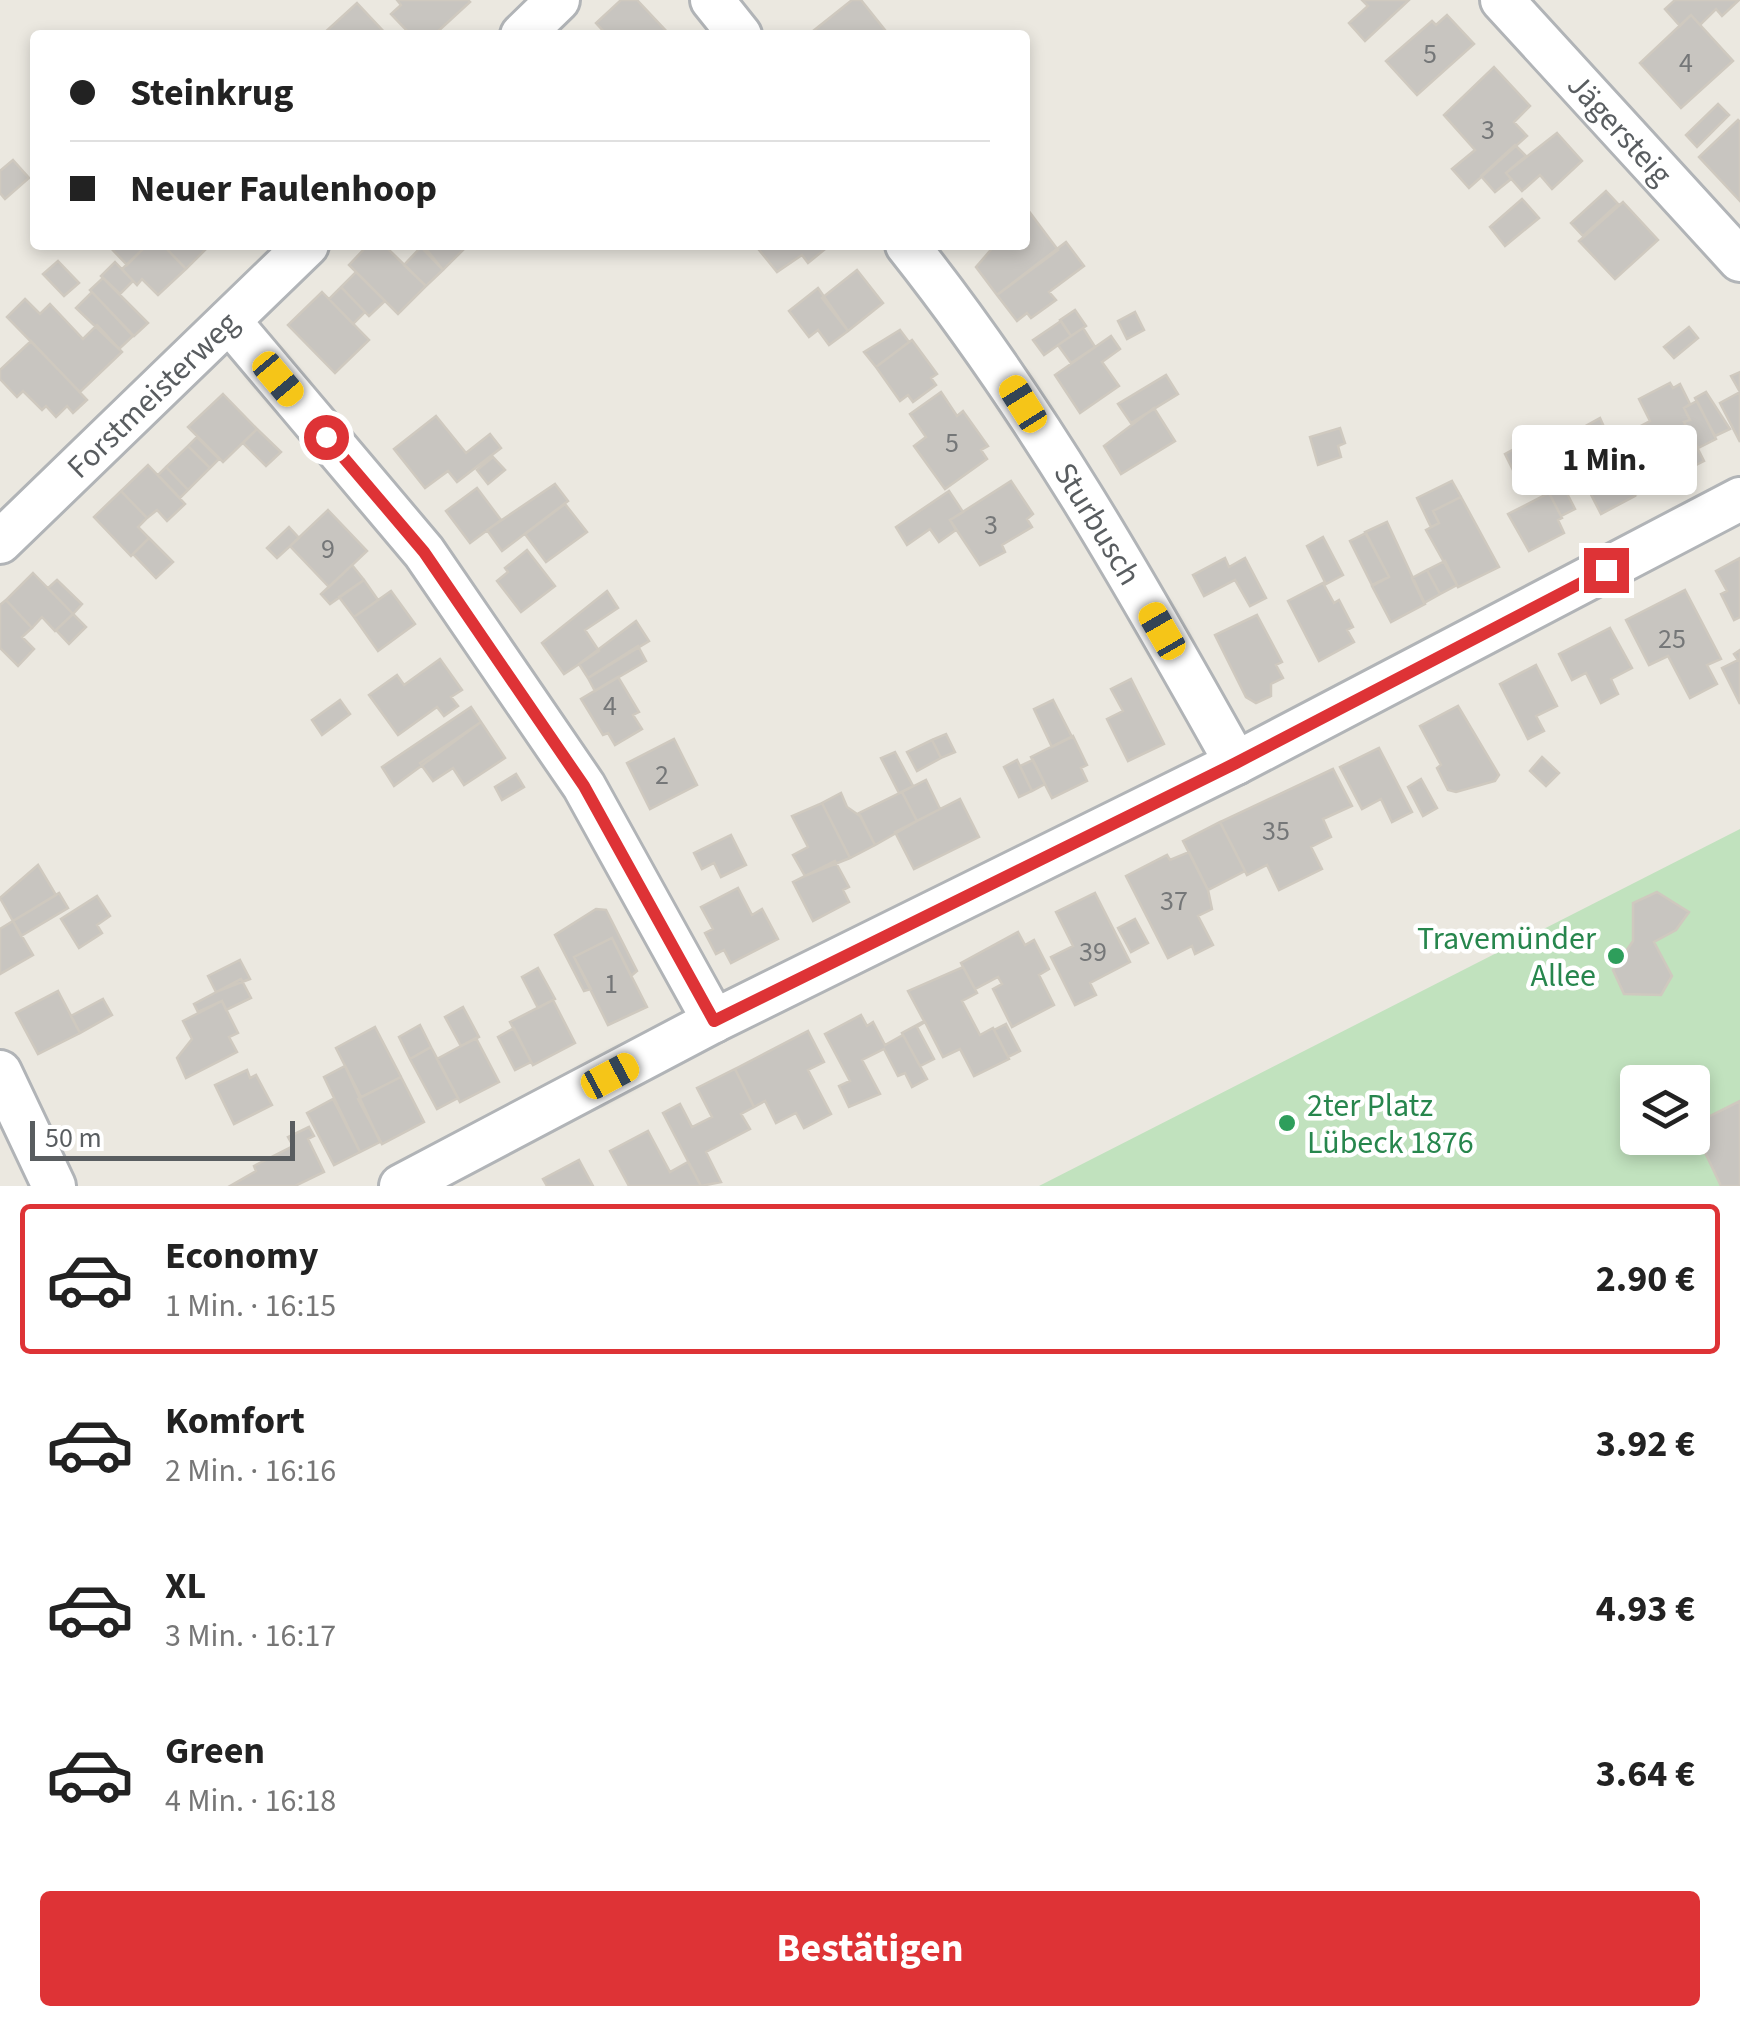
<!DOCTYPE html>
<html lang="de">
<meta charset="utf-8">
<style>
:root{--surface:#fff;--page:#f6f6f6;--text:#222;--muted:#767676;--line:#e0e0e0;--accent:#de3336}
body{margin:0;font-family:"Source Sans 3",sans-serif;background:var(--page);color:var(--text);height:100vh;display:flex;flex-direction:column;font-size:38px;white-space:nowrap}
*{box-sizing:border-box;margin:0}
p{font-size:32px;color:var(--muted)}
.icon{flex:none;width:55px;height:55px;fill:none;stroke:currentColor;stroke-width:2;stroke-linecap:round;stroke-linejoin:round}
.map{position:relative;height:1186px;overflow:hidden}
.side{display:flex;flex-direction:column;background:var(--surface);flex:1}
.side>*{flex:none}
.hud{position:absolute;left:30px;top:30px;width:1000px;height:220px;border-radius:10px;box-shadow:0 5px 15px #0003;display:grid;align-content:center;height:220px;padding:0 40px;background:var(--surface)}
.fabs{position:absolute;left:1620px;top:1065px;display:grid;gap:20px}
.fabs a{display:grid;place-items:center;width:90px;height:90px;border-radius:10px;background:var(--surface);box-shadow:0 5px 15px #0003;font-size:50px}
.scale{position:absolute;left:30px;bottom:25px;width:265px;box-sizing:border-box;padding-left:10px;border:5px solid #595d60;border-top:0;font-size:28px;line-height:35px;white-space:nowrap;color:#595d60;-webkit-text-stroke:8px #fff;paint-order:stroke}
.end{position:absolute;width:45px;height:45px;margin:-22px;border:12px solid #de3336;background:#fff;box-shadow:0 0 0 5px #fff}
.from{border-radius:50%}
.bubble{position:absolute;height:70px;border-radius:10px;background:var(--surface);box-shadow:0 5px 15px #0003;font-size:32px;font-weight:700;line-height:70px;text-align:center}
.car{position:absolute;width:30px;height:60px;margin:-30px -15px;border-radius:12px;box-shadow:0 0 8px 2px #0007;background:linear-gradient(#f5c518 24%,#345 0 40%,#f5c518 0 76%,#345 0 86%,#f5c518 0)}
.hud b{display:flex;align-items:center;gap:35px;height:95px;font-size:38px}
.hud b+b{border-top:2px solid var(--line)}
.hud i{width:25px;height:25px;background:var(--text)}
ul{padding:18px 0 0;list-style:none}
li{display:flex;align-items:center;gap:30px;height:150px;margin:0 20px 15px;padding:0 20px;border:5px solid transparent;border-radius:10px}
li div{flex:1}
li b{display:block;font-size:38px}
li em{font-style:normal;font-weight:700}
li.active{border-color:var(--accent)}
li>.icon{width:90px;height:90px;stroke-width:1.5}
.primary-button{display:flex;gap:20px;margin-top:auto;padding:20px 40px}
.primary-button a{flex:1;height:115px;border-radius:10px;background:var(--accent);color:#fff;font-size:40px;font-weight:700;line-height:115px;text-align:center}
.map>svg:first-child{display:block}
.pitch{fill:#c1e2be;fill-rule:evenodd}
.building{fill:#c8c5c0;stroke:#cfc9bf;stroke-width:2.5}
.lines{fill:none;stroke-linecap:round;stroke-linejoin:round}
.street-casing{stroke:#b1b4b7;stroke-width:48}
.street{stroke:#fff;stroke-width:42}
.route{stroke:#de3336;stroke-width:12}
.leisure-dot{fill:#2e9e5b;stroke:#fff;stroke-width:4}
.labels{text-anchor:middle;stroke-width:9;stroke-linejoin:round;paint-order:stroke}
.number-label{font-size:28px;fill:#757778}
.street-label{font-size:32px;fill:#595d60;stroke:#fff}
.leisure-label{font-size:32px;fill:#27864d;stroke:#fff;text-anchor:end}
</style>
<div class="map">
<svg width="1740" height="1186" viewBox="0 0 1740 1186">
<rect width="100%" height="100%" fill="#ebe8e0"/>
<path class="pitch" d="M 1740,829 L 1740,1186 L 1039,1186 ZM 1638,1082 L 1692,1082 L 1692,1138 L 1638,1138 Z"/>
<path class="building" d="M 397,0 L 468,0 L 470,2 L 434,35 L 411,35 L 391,14 L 401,5 Z
M 621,0 L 637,0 L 670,35 L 607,35 L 596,23 Z
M 852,0 L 861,0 L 889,35 L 808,35 Z
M 1362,0 L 1409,0 L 1365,41 L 1349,23 L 1368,6 Z
M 1675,0 L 1739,0 L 1722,16 L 1716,9 L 1700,25 L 1691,15 L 1680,26 L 1665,9 Z
M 357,3 L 387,35 L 322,35 Z
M 1447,15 L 1474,44 L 1417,95 L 1386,61 L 1432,21 L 1436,25 Z
M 1691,15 L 1733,61 L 1681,108 L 1640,63 Z
M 1494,67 L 1530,106 L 1514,122 L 1527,136 L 1469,188 L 1452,169 L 1475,150 L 1444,115 Z
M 1718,104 L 1729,115 L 1697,147 L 1686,135 Z
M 1738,120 L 1740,122 L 1740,201 L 1699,157 Z
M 1557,133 L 1582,161 L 1552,189 L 1540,175 L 1522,191 L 1506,173 Z
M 1515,145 L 1526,156 L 1506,173 L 1511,179 L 1495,192 L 1481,176 Z
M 13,160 L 29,178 L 5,199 L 0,193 L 0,171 Z
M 1606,191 L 1618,204 L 1583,236 L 1571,223 Z
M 1522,199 L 1539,218 L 1505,246 L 1490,227 Z
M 1623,202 L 1658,240 L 1615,279 L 1579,241 Z
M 1025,206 L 1058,250 L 997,295 L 976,267 L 995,245 L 1025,245 Z
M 1066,242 L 1084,266 L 1049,292 L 1056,300 L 1031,318 L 1027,313 L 1017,321 L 997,295 Z
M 108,245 L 137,245 L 142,250 L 127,265 Z
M 137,245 L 163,245 L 186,269 L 158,295 L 142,279 L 137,285 L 122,269 L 142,250 Z
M 163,245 L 208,245 L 209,246 L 186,269 Z
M 368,245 L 384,245 L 426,286 L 398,314 L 349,265 Z
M 423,245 L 460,245 L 464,249 L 443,270 Z
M 755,245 L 830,245 L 808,263 L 802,255 L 777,272 Z
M 421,247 L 443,270 L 426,286 L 404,265 Z
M 58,261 L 79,283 L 64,296 L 43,274 Z
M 115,262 L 133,281 L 120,294 L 101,276 Z
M 857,270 L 883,303 L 848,331 L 822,298 Z
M 356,272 L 385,301 L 369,316 L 341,287 Z
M 103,278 L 148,323 L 134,336 L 90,290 Z
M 341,287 L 365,312 L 353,324 L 329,299 Z
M 818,288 L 848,331 L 829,345 L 818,330 L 809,337 L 789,311 Z
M 92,292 L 133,336 L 119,349 L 76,308 Z
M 322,292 L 369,340 L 335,373 L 288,325 Z
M 25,299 L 40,314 L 50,304 L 83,339 L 97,325 L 122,352 L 80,392 L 7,317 Z
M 1075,310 L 1086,326 L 1071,336 L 1060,320 Z
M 1135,312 L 1144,330 L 1127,339 L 1118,321 Z
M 1061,321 L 1071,336 L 1044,355 L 1033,340 Z
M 1689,327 L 1698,338 L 1674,358 L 1664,347 Z
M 1083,328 L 1095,347 L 1071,363 L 1058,345 Z
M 900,330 L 909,342 L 876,367 L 864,352 Z
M 1111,336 L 1120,349 L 1102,362 L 1119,386 L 1080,413 L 1055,375 Z
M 912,340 L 937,374 L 931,378 L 936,385 L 913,402 L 908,395 L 900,401 L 876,367 Z
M 31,341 L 87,400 L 73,413 L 67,406 L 56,417 L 46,406 L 42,410 L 23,391 L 17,397 L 0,379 L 0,370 Z
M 1740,372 L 1740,442 L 1720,403 L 1740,392 L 1731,376 Z
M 1166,375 L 1178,394 L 1131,423 L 1118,404 Z
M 1670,383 L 1673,388 L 1680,384 L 1690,404 L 1684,408 L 1690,420 L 1684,422 L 1704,461 L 1668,479 L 1649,442 L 1643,445 L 1635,429 L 1650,421 L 1639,399 Z
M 941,392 L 957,416 L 963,411 L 988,446 L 981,450 L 987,459 L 945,489 L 914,446 L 926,437 L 910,414 Z
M 1706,392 L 1730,429 L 1715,436 L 1695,398 Z
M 223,394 L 257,429 L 223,462 L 188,427 Z
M 1697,401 L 1716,439 L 1698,448 L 1684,422 L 1690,420 L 1684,408 Z
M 1154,408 L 1175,441 L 1121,474 L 1104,446 Z
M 436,416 L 466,453 L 490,434 L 501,448 L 457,482 L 448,471 L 425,488 L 394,449 Z
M 1600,418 L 1635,496 L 1601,514 L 1582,477 L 1600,468 L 1596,460 L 1590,463 L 1573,433 Z
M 1340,428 L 1345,443 L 1338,446 L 1341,457 L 1318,465 L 1310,437 Z
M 257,429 L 281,452 L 266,466 L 243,443 Z
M 197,437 L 219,459 L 210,468 L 188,446 Z
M 188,446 L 210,468 L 188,490 L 166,467 Z
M 1518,447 L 1522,455 L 1543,447 L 1575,509 L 1561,516 L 1539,474 L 1520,484 L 1505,454 Z
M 493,457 L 505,470 L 488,484 L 477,470 Z
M 1639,462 L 1651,486 L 1635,495 L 1622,471 Z
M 148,465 L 185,504 L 167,521 L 157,510 L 147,518 L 121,491 Z
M 166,467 L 188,490 L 180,498 L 158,475 Z
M 1011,481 L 1033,514 L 1027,519 L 1032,527 L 1002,545 L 1005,552 L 980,565 L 950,520 Z
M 1452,481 L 1461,497 L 1433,511 L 1439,523 L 1431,527 L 1417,498 Z
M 555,484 L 568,501 L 502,551 L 487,530 Z
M 477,488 L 501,520 L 470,543 L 446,511 Z
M 121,491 L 147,518 L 138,527 L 149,538 L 131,556 L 94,517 Z
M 949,491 L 963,512 L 950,520 L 956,530 L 939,542 L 930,529 L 907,545 L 896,527 Z
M 1549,493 L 1562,518 L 1558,520 L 1564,533 L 1529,551 L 1508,514 Z
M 1461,497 L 1499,567 L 1458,587 L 1426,530 L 1439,523 L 1433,511 Z
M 565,504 L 587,532 L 546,562 L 525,534 Z
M 328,510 L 367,551 L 329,587 L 290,546 Z
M 1387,522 L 1425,604 L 1391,622 L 1372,586 L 1389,577 L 1365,532 Z
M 289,527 L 299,538 L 277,558 L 267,548 Z
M 1366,533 L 1389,577 L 1372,585 L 1350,541 Z
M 1323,537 L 1343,575 L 1326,584 L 1307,546 Z
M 149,538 L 173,562 L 156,578 L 133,554 Z
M 527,550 L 555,586 L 521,612 L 497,581 L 508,572 L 505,568 Z
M 1225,558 L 1229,567 L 1245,558 L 1266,598 L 1250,606 L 1235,580 L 1204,596 L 1193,575 Z
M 1740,558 L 1740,617 L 1734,620 L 1721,594 L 1727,591 L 1716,571 Z
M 1445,561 L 1457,585 L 1440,594 L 1427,570 Z
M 352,565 L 364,580 L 330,604 L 321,594 Z
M 1427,570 L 1440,594 L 1424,603 L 1412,578 Z
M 33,573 L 73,614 L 55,631 L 42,617 L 32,628 L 6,600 Z
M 57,580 L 82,604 L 73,614 L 48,588 Z
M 364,580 L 378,600 L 354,617 L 339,597 Z
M 1323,583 L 1334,603 L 1339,600 L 1353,627 L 1347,630 L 1354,642 L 1319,661 L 1288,601 Z
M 1685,590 L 1721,659 L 1707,665 L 1717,684 L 1690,698 L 1668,656 L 1649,665 L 1626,620 Z
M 391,591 L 415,624 L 378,651 L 354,617 Z
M 607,591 L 618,608 L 585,630 L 599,651 L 564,674 L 542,643 Z
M 6,600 L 32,628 L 22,637 L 34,649 L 18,666 L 0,648 L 0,605 Z
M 73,614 L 86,627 L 69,644 L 56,630 Z
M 1257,615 L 1282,662 L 1276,665 L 1283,678 L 1271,684 L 1271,696 L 1256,703 L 1246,697 L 1215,635 Z
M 636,621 L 649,641 L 588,678 L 579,664 Z
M 1610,628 L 1632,668 L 1611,679 L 1618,694 L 1601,703 L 1586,673 L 1572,680 L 1559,654 Z
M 638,646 L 646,661 L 595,691 L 588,678 Z
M 1740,650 L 1740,704 L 1722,668 L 1738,660 L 1734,654 Z
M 440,659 L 462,690 L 451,697 L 458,706 L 444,716 L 437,707 L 398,735 L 369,695 L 397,675 L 404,685 Z
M 1536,665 L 1557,706 L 1536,716 L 1544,731 L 1528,739 L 1500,684 Z
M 618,677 L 639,712 L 633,715 L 642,729 L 615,745 L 608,733 L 603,735 L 581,699 Z
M 1131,679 L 1164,744 L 1128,761 L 1107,719 L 1123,711 L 1111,689 Z
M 340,700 L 350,714 L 322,735 L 312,720 Z
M 1053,700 L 1072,737 L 1052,747 L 1034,709 Z
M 1458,706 L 1499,775 L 1495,781 L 1456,792 L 1448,790 L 1437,768 L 1441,765 L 1420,726 Z
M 471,707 L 481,722 L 394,786 L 382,767 Z
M 481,722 L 505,758 L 464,785 L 453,768 L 433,781 L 420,763 Z
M 946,734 L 955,752 L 941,758 L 932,740 Z
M 1073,736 L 1087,765 L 1081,768 L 1087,781 L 1052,798 L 1031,757 Z
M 674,739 L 697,785 L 650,809 L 627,763 Z
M 932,740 L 941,758 L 917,771 L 907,752 Z
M 1379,748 L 1412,812 L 1392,822 L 1381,799 L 1362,809 L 1340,767 Z
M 895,752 L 913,786 L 899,793 L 881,758 Z
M 1542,757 L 1559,773 L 1546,786 L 1530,771 Z
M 1017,760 L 1032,791 L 1019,797 L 1004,767 Z
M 1033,760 L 1045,784 L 1032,791 L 1020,766 Z
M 1333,769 L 1352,806 L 1323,819 L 1331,837 L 1311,847 L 1322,869 L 1279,890 L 1267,865 L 1247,875 L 1220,822 Z
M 516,774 L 524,787 L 502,800 L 495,787 Z
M 1421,779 L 1437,808 L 1423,816 L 1408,787 Z
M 926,780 L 940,809 L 917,821 L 902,792 Z
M 902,792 L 917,821 L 875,845 L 859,813 Z
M 841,793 L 847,807 L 860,816 L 875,845 L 850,858 L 822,803 Z
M 960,799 L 979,837 L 914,869 L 895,832 Z
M 822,803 L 850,858 L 805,876 L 793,855 L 808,847 L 792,816 Z
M 1220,822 L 1245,871 L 1208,890 L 1183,841 Z
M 731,835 L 746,865 L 721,877 L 714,863 L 702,869 L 694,853 Z
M 1189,852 L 1208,890 L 1212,909 L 1198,916 L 1213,945 L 1195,954 L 1192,946 L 1168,958 L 1126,876 L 1167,855 L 1170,860 Z
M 835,861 L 849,887 L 843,890 L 849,902 L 813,921 L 793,882 Z
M 38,865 L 56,895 L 13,921 L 0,898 Z
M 738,888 L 752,915 L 762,909 L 778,939 L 731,963 L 724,950 L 716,954 L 705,933 L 713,929 L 701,907 Z
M 1657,892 L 1689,912 L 1676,930 L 1654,942 L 1672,976 L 1661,995 L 1624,994 L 1613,970 L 1633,941 L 1633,903 Z
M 59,893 L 68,908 L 21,936 L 13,921 Z
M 1095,893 L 1130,962 L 1090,983 L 1096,995 L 1075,1005 L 1051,957 L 1073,946 L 1056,912 Z
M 97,896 L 110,916 L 97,925 L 102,933 L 79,948 L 61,919 Z
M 596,909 L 606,910 L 637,971 L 631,976 L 612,938 L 574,957 L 591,989 L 584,991 L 555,935 Z
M 1135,919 L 1148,943 L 1131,952 L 1118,928 Z
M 13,921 L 33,955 L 0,974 L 0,929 Z
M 1018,932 L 1025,945 L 1034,940 L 1049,969 L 1039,975 L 1054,1005 L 1012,1027 L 993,989 L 1002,984 L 998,977 L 975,989 L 961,963 Z
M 612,938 L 647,1007 L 608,1025 L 574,957 Z
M 240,960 L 250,979 L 216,992 L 208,976 Z
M 963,967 L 977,993 L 962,1001 L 980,1035 L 993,1028 L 1009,1059 L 974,1076 L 960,1049 L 943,1057 L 925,1022 L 917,1027 L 934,1059 L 920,1066 L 902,1033 L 924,1021 L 908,991 Z
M 538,968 L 555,999 L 538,1008 L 522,977 Z
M 241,979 L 251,998 L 226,1010 L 222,1001 L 198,1012 L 194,1004 Z
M 58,991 L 80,1033 L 38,1054 L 16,1013 Z
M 103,999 L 112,1015 L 80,1033 L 71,1016 Z
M 553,1000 L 575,1043 L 533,1065 L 510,1022 Z
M 222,1001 L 238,1033 L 229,1037 L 237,1052 L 186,1078 L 177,1058 L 192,1039 L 183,1021 Z
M 463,1007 L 479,1037 L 461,1046 L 445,1017 Z
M 861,1015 L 867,1026 L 873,1022 L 885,1045 L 903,1035 L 927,1079 L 912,1087 L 905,1073 L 898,1076 L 884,1049 L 862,1060 L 880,1094 L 849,1107 L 839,1086 L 850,1081 L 825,1034 Z
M 1006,1024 L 1020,1051 L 1008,1057 L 994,1030 Z
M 420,1025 L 431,1047 L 410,1059 L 399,1037 Z
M 375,1027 L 401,1077 L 361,1097 L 336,1048 Z
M 514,1028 L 531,1062 L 515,1070 L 498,1037 Z
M 808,1031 L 824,1062 L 808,1070 L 831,1114 L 804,1128 L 796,1113 L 776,1123 L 765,1101 L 754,1107 L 735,1069 Z
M 476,1038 L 499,1082 L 460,1102 L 437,1059 Z
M 431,1047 L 458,1098 L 437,1109 L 410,1059 Z
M 345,1066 L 380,1142 L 360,1152 L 324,1077 Z
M 735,1069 L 754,1107 L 741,1114 L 750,1129 L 706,1152 L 721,1182 L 701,1186 L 663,1113 L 680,1104 L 692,1127 L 712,1117 L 697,1088 Z
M 247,1070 L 250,1078 L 256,1075 L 272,1105 L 234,1124 L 215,1085 Z
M 401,1077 L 424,1122 L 382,1144 L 358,1099 Z
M 333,1099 L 360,1152 L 334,1165 L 307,1113 Z
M 1740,1101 L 1740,1186 L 1721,1186 L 1692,1125 Z
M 309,1127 L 314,1136 L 308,1139 L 324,1172 L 295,1186 L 230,1186 L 256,1171 L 254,1166 L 293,1146 L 288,1137 Z
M 648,1131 L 670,1172 L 688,1162 L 701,1186 L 629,1186 L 610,1151 Z
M 579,1160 L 593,1186 L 547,1186 L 543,1179 Z"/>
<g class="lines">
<g class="street-casing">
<g id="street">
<path d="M 712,0 L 740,35"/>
<path id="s1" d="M 1502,0 L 1740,260"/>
<path d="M 522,35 L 558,0"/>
<path id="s2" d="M 907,245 C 1035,406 1136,584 1236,763"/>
<path d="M 229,321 L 424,552 L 584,786 L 714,1021"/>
<path id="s3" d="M 0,542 L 307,245"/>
<path d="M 0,1072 L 54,1186"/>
<path d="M 401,1186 L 714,1021 L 1236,763 L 1740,499"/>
</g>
</g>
<use href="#street" class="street"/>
</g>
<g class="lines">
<path class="route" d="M 326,437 L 424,552 L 584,786 L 714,1021 L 1236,763 L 1606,570"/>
</g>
<g class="leisure-dot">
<circle cx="1616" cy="956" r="10"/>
<circle cx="1287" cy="1123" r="10"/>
</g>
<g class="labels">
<g class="number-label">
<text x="1430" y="63">5</text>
<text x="1686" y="72">4</text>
<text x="1488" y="139">3</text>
<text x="952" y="452">5</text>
<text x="991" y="534">3</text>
<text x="328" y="558">9</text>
<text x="1672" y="648">25</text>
<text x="610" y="715">4</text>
<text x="662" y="784">2</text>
<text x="1276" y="840">35</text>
<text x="1174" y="910">37</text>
<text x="1093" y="961">39</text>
<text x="611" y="993">1</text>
</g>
<g class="street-label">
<text dy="11" stroke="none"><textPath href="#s1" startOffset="175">Jägersteig</textPath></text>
<text dy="11" stroke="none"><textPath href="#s3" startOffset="212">Forstmeisterweg</textPath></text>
<text dy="11" stroke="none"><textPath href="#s2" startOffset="338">Sturbusch</textPath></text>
</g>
<g class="leisure-label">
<text x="1596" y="949">Travemünder<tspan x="1596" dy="37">Allee</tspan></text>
<text x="1307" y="1116" text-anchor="start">2ter Platz<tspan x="1307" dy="37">Lübeck 1876</tspan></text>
</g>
</g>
</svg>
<div class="fabs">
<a><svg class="icon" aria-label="layers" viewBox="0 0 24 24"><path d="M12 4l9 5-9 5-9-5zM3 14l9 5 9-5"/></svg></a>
</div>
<div class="scale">50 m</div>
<i class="end from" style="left:326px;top:437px"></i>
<i class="end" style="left:1606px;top:570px"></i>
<div class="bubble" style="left:1512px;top:425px;width:185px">1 Min.</div>
<i class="car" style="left:278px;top:379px;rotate:140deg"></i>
<i class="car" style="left:1023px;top:404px;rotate:328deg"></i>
<i class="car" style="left:1162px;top:631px;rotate:330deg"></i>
<i class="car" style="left:610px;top:1076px;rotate:62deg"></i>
<div class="hud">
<b><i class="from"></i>Steinkrug</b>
<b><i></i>Neuer Faulenhoop</b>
</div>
</div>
<section class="side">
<ul>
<li class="active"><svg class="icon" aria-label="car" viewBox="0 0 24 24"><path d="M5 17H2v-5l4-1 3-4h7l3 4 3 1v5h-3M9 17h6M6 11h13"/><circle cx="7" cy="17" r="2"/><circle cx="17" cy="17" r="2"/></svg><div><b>Economy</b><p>1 Min. · 16:15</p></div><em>2.90 €</em></li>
<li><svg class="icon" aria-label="car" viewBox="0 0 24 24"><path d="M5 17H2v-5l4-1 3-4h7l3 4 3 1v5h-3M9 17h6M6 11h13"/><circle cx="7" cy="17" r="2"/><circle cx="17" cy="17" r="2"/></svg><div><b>Komfort</b><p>2 Min. · 16:16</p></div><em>3.92 €</em></li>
<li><svg class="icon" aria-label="car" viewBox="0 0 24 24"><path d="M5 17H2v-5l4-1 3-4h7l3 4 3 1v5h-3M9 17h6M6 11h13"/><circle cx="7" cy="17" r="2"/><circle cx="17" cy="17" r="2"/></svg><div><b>XL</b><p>3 Min. · 16:17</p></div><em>4.93 €</em></li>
<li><svg class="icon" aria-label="car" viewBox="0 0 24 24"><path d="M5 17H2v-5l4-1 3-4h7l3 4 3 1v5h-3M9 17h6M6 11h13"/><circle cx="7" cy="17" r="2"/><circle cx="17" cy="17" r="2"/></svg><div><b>Green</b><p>4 Min. · 16:18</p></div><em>3.64 €</em></li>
</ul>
<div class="primary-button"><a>Bestätigen</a></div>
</section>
